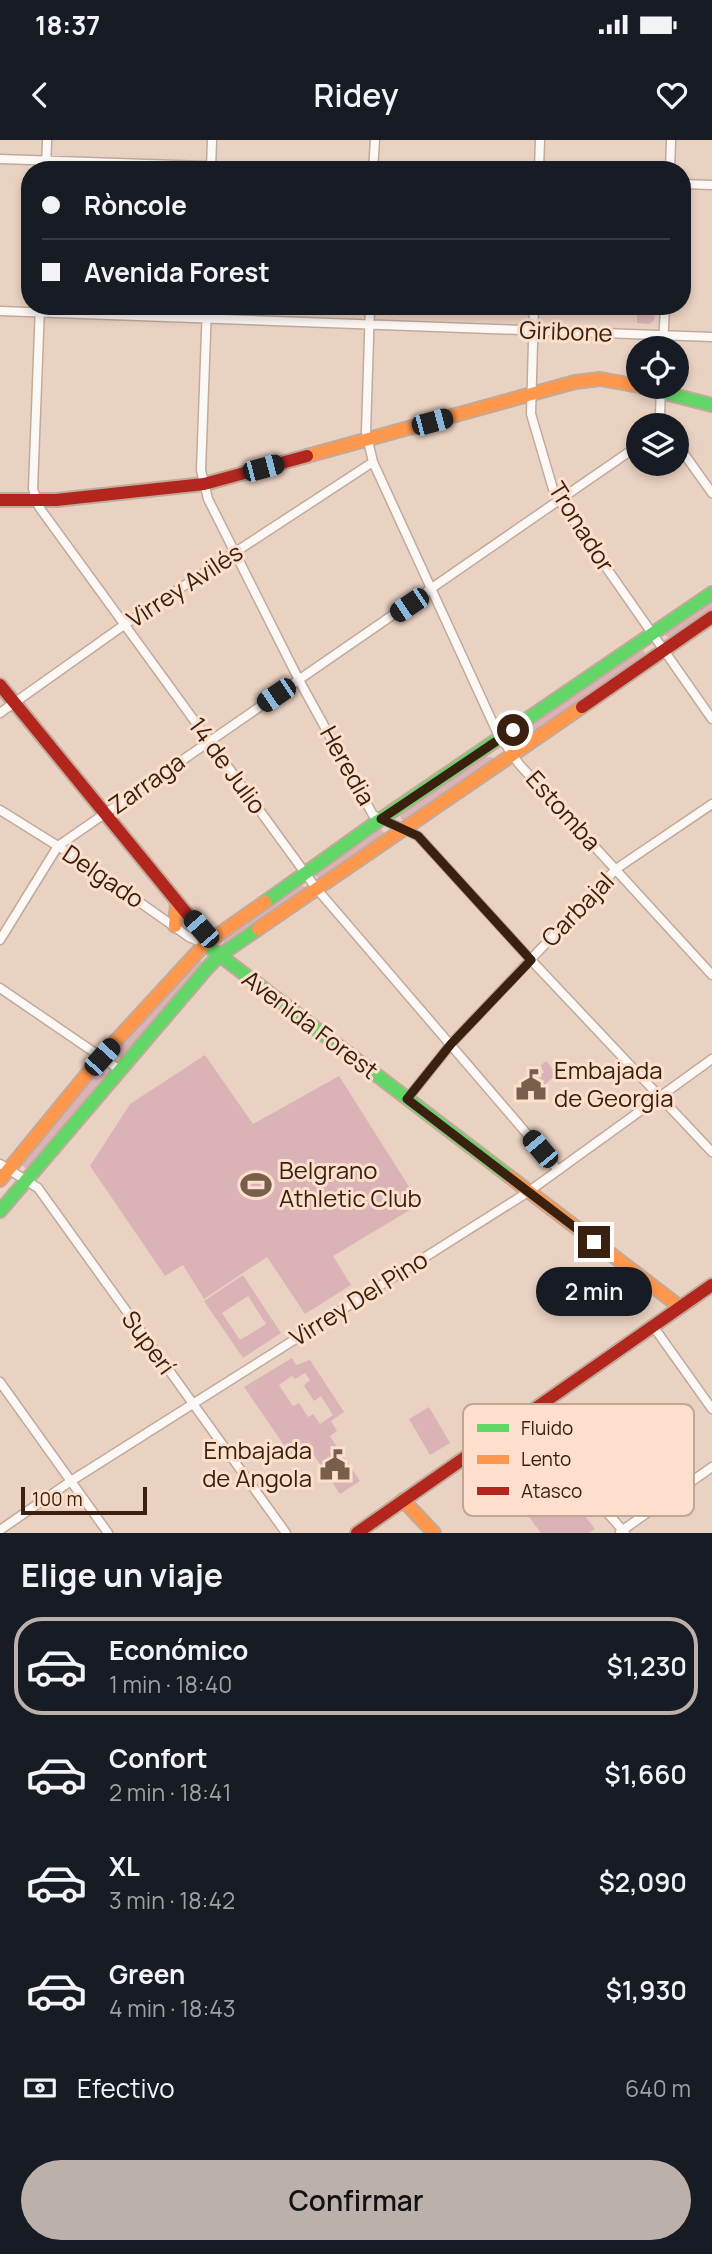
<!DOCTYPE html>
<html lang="es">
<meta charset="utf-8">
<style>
:root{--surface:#171b24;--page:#20242c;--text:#f1f3f6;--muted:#9ea1a6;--line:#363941;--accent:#bbb0aa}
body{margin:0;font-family:Manrope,sans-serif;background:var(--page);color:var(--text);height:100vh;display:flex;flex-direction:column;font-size:26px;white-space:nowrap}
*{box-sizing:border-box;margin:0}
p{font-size:23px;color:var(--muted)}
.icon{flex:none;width:38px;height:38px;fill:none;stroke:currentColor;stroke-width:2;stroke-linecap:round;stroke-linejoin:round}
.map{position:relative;height:1393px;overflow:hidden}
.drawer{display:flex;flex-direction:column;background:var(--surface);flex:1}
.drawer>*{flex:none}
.guide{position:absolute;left:21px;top:21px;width:670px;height:154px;border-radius:28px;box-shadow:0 4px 10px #0003;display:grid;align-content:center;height:154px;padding:0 21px;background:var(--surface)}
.fabs{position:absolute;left:626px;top:196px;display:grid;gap:14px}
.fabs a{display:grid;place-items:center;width:63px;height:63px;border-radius:50%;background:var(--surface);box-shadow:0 4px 10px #0003;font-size:35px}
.scale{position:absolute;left:21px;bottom:18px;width:126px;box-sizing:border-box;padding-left:7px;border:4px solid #3a200e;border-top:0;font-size:19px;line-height:24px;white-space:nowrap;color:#3a200e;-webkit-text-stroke:5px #fcdfcd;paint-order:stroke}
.end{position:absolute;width:32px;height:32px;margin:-16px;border:9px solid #3a200e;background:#fff;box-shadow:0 0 0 4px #fff}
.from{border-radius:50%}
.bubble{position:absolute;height:49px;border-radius:24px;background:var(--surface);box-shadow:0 4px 10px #0003;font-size:23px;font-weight:600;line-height:49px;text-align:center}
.car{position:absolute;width:21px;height:42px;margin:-21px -10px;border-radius:9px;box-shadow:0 0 5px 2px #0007;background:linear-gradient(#222 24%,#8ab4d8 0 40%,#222 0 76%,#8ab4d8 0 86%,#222 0)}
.guide b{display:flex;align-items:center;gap:24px;height:66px;font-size:26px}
.guide b+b{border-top:2px solid var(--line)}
.guide i{width:18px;height:18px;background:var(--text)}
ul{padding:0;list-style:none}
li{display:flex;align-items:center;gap:21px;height:98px;margin:0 14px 10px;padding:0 7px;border:4px solid transparent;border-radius:28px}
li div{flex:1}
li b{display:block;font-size:26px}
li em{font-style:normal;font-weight:600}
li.active{border-color:var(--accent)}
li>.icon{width:63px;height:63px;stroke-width:1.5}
h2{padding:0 21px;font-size:32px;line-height:84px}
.pay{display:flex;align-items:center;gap:18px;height:77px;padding:0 21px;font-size:26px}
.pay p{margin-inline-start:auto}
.action{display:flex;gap:14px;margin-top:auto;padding:14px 21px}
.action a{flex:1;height:80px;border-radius:42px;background:var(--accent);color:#111;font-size:28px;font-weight:600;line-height:80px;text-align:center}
.status{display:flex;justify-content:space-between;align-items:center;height:49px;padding:0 35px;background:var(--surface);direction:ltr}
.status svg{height:19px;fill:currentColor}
header{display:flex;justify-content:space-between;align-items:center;height:91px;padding:0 21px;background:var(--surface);font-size:32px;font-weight:600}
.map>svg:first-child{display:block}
.green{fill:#dbb3b7;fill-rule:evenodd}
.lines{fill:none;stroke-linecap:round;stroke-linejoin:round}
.street-casing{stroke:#c1aa9a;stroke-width:11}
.fast-casing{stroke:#c1aa9a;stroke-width:16}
.slow-casing{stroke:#c1aa9a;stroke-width:16}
.jam-casing{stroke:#c1aa9a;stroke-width:16}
.street{stroke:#fcf8f6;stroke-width:8}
.fast{stroke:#63d668;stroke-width:12}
.slow{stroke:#ff974d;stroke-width:12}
.jam{stroke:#b3261e;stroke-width:12}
.route{stroke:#3a200e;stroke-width:9}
.labels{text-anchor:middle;stroke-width:6;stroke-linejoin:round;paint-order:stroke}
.street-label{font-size:24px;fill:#3a200e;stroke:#fcdfcd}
.poi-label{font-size:24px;fill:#3a200e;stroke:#fcdfcd;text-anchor:start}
.key{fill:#fcdfcd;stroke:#c2a694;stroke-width:2}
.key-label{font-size:19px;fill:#3a200e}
</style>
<div class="status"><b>18:37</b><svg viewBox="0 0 49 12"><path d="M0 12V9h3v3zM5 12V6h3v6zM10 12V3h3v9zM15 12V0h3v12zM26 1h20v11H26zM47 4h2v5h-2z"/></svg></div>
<header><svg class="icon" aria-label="back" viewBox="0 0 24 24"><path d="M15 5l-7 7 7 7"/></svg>Ridey<svg class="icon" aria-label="heart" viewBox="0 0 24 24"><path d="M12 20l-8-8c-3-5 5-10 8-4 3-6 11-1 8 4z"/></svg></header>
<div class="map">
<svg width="712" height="1393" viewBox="0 0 712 1393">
<rect width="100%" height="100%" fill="#ead2c3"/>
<path class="green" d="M 44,166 L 201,166 L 201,173 Z
M 637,166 L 655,166 L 654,180 L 650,184 L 637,183 Z
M 712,460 L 712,471 L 671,498 L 664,495 L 664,491 Z
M 638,510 L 644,511 L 646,514 L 644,517 L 520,605 L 516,601 L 516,595 Z
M 485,617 L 492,617 L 494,622 L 407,682 L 401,679 L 400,674 Z
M 379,687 L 387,697 L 320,741 L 313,731 Z
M 299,745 L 305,747 L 305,752 L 226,805 L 224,803 L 223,797 Z
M 196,820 L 202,821 L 203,827 L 121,918 L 115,916 L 113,911 Z
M 205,915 L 253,984 L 339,936 L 420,1064 L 333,1116 L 351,1145 L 305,1174 L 267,1117 L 204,1159 L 183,1125 L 165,1136 L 90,1026 L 130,964 Z
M 546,921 L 557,934 L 536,952 L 525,939 L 530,935 L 535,940 L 544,932 L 540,926 Z
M 99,930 L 106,934 L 27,1029 L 20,1024 Z
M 243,1135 L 281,1193 L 243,1218 L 204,1161 ZM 248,1156 L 266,1184 L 240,1200 L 222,1173 Z
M 292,1218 L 296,1225 L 310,1220 L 344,1272 L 331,1281 L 337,1291 L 330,1296 L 360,1341 L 340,1354 L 310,1309 L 294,1320 L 244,1247 ZM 305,1233 L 310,1240 L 301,1248 L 304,1246 L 314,1261 L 321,1256 L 333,1275 L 320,1284 L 313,1274 L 308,1277 L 299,1263 L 293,1266 L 279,1245 L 292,1236 L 295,1239 Z
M 429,1267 L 450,1303 L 430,1315 L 409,1279 Z
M 542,1319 L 595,1389 L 589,1393 L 541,1393 L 506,1346 Z"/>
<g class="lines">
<g class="street-casing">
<path id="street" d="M 0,19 L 325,30
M 46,30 L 47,0
M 211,30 L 212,0
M 373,30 L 375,0
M 539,30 L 540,0
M 670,30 L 671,0
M 682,44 L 712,45
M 40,166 L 33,349 L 39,367 L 316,748 L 558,1030
M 207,166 L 201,330 L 208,359 L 299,540 L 373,675 L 418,696 L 531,820 L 712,1012
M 370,166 L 366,292 L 373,322 L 497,592 L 519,624 L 712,835
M 534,166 L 531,274 L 553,349 L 559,360 L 712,579
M 0,171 L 712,197
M 663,208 L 665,166
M 661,247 L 660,275 L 665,285
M 677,304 L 712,353
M 0,573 L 124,485 L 373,322
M 0,670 L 77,718 L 189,797 L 205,804
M 0,800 L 58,706 L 71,697 L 639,305
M 0,848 L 120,930
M 407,959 L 451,904 L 616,729 L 712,664
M 0,1024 L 38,1048 L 286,1393
M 653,1186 L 712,1269
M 0,1242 L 108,1393
M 523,1276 L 625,1393
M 0,1390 L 71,1341 L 528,1052 L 712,919
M 620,1392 L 712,1327"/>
</g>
<g class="fast-casing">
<path id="fast" d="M 641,247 L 712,265
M 265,762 L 381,679 L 712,453
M 188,775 L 201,788 L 205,804 L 510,1037
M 0,1071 L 208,827 L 219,816 L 258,789"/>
</g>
<g class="slow-casing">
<path id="slow" d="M 307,316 L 575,242 L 600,239 L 639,246
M 175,786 L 177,764
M 258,789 L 582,567
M 510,1037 L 680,1167
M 0,1040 L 101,917 L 205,804 L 265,762
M 403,1360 L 434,1393"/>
</g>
<g class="jam-casing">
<path id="jam" d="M 0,360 L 56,360 L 204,344 L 307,316
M 0,545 L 188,775
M 582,567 L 712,477
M 357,1393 L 712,1145"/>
</g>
<use href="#street" class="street"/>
<use href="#fast" class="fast"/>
<use href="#slow" class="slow"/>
<use href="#jam" class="jam"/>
</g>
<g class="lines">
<path class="route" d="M 513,590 L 381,679 L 418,696 L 531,820 L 451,904 L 407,959 L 594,1102"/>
</g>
<defs>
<g id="civic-bare" transform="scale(2.415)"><path d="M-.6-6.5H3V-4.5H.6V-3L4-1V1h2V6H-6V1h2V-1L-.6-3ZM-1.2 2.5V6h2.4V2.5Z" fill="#785e4d" stroke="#fcdfcd" stroke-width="2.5" paint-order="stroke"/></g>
<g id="stadium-bare" transform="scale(2.415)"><path d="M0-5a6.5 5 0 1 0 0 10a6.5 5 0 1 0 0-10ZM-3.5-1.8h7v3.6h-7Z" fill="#785e4d" stroke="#fcdfcd" stroke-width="2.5" paint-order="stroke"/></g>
</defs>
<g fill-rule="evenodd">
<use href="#civic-bare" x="531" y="945"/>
<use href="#stadium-bare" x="256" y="1045"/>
<use href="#civic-bare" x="335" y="1325"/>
</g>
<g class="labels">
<g class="street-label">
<text transform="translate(566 192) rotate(2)" y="8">Giribone</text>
<text transform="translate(581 387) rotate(58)" y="8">Tronador</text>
<text transform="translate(185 446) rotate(-33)" y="8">Virrey Avilés</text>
<text transform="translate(227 626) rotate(54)" y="8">14 de Julio</text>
<text transform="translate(347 626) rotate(61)" y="8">Heredia</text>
<text transform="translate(147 644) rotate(-35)" y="8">Zarraga</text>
<text transform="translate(563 671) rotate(48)" y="8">Estomba</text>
<text transform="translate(103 737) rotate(34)" y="8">Delgado</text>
<text transform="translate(578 770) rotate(-46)" y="8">Carbajal</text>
<text transform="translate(310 885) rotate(37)" y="8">Avenida Forest</text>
<text transform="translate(359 1159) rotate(-32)" y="8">Virrey Del Pino</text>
<text transform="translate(148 1203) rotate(54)" y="8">Superí</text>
</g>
<g class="poi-label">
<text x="554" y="939">Embajada<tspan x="554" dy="28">de Georgia</tspan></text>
<text x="279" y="1039">Belgrano<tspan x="279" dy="28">Athletic Club</tspan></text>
<text x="312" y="1319" text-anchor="end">Embajada<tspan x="312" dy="28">de Angola</tspan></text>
</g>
</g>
<rect x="463" y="1264" width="231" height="112" rx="10" class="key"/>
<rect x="477" y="1284" width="32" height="8" fill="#63d668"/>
<rect x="477" y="1315" width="32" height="9" fill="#ff974d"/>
<rect x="477" y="1347" width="32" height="8" fill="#b3261e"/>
<g class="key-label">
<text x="521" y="1295">Fluido</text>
<text x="521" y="1326">Lento</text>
<text x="521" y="1358">Atasco</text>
</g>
</svg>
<div class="fabs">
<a><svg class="icon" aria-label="locate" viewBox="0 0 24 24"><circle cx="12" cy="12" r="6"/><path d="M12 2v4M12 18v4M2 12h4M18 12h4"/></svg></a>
<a><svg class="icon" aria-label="layers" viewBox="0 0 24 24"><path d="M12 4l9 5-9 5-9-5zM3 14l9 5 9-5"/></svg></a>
</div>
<div class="scale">100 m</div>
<i class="end from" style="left:513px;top:590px"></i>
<i class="end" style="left:594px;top:1102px"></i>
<div class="bubble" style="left:536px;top:1127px;width:116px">2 min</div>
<i class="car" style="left:432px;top:282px;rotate:75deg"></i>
<i class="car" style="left:263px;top:328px;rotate:75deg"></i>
<i class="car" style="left:409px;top:465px;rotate:236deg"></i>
<i class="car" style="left:276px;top:555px;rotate:236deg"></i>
<i class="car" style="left:201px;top:789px;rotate:319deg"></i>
<i class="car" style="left:102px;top:917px;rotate:42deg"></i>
<i class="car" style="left:540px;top:1009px;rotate:320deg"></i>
<div class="guide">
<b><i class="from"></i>Ròncole</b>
<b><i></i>Avenida Forest</b>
</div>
</div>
<section class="drawer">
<h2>Elige un viaje</h2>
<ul>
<li class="active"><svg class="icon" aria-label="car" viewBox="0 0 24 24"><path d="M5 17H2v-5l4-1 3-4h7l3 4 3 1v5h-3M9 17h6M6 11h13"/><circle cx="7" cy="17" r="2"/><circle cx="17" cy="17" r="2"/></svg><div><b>Económico</b><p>1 min · 18:40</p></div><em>$1,230</em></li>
<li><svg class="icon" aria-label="car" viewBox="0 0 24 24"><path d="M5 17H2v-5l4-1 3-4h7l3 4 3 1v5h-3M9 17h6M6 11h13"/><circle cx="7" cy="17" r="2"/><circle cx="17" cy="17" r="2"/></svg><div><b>Confort</b><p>2 min · 18:41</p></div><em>$1,660</em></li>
<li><svg class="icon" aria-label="car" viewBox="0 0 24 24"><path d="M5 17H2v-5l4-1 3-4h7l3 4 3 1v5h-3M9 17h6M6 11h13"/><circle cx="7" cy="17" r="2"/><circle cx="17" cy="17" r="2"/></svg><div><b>XL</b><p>3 min · 18:42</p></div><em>$2,090</em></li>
<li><svg class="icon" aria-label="car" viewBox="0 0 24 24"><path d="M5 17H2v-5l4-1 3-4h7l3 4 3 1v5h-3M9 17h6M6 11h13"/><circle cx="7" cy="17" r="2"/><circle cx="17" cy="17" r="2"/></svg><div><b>Green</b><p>4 min · 18:43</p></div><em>$1,930</em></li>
</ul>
<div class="pay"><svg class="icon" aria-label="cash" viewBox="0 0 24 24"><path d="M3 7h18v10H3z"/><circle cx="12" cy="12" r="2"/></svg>Efectivo<p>640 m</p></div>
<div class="action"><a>Confirmar</a></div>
</section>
